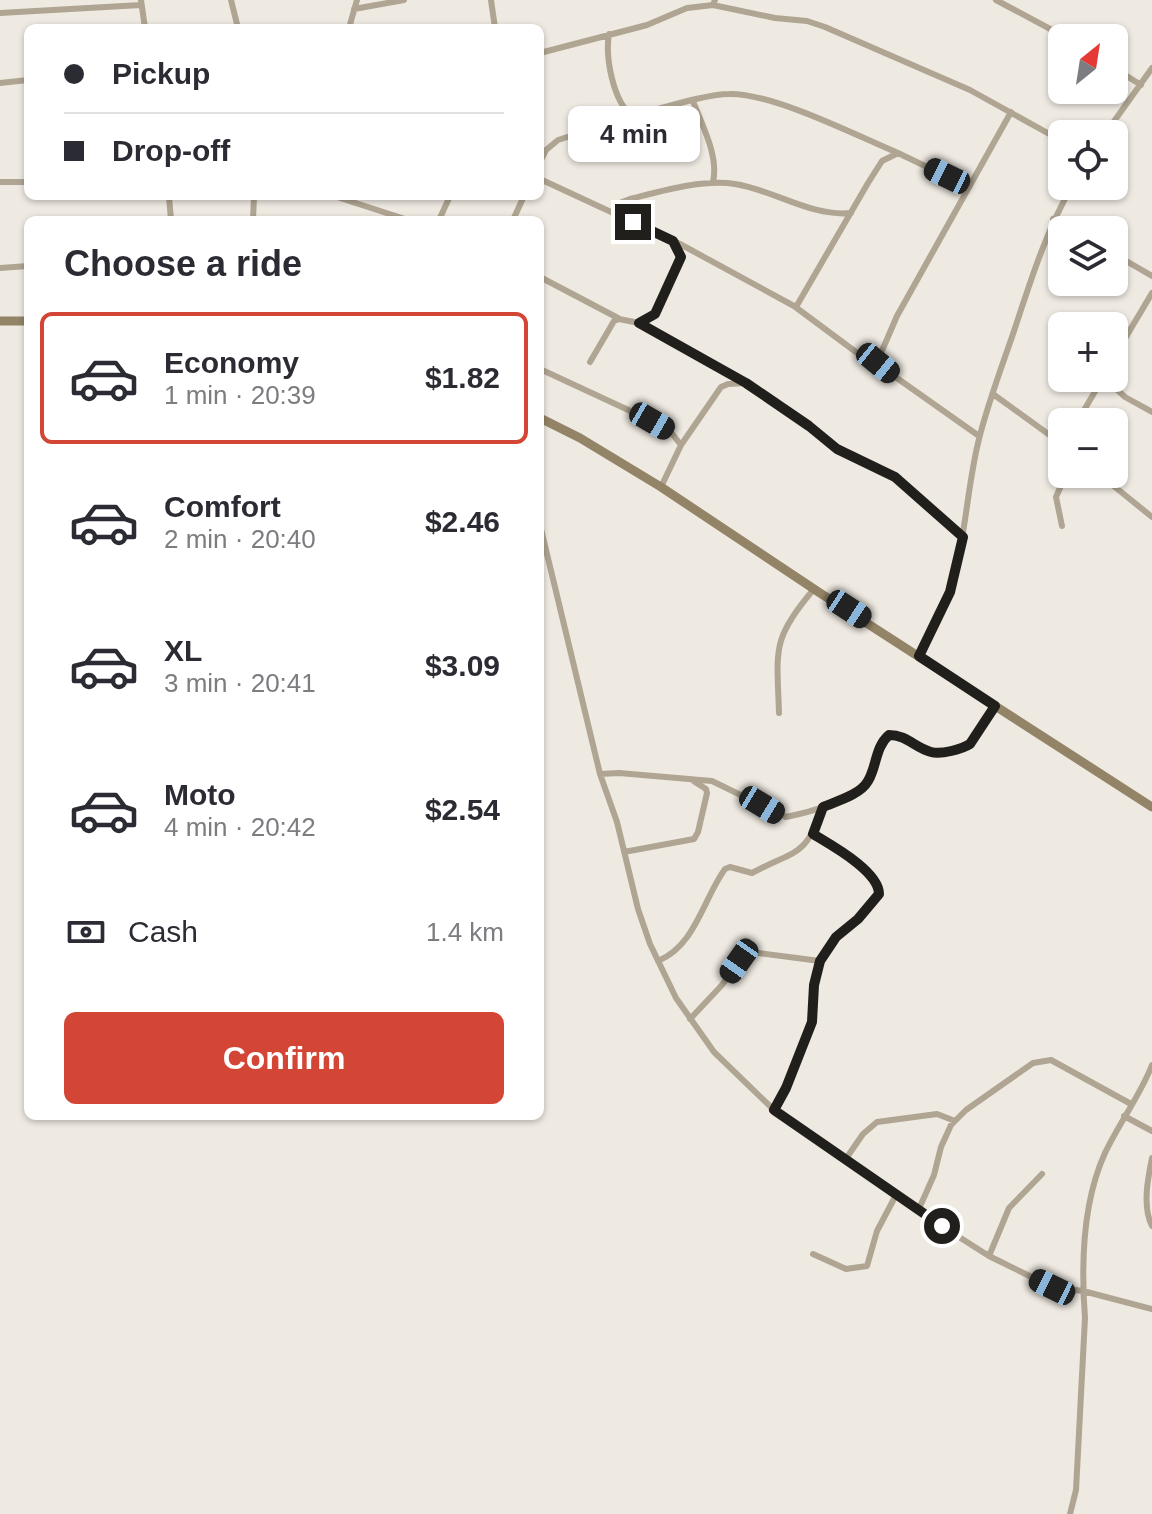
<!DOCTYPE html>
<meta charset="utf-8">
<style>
:root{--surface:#fff;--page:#f7f7f7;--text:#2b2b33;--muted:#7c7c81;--line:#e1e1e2;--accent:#d34635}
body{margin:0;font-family:Helvetica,sans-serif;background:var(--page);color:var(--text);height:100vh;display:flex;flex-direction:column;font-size:30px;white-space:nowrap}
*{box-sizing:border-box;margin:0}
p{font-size:26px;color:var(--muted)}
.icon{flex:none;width:44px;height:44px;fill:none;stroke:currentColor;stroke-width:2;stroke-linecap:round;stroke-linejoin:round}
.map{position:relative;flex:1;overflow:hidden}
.drawer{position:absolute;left:24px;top:216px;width:520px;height:904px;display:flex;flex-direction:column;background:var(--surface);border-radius:12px;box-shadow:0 2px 6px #0004}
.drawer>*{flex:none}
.guide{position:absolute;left:24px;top:24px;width:520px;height:176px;border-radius:12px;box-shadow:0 2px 6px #0004;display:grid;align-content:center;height:176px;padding:0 40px;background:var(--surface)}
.needle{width:52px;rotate:30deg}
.controls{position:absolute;left:1048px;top:24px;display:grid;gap:16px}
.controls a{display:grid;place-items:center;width:80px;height:80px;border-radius:12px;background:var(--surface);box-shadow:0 2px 6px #0004;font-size:40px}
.end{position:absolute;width:36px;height:36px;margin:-18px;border:10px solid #211f1c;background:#fff;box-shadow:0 0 0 4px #fff}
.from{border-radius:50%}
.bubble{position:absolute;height:56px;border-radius:12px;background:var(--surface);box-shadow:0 2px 6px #0004;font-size:26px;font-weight:600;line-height:56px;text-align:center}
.car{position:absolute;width:24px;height:48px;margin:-24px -12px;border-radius:10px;box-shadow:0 0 6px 2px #0007;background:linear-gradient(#222 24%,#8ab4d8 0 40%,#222 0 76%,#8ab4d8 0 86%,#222 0)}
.guide b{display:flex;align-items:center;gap:28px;height:76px;font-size:30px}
.guide b+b{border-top:2px solid var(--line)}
.guide i{width:20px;height:20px;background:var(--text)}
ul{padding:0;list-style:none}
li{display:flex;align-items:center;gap:24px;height:132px;margin:0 16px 12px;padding:0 24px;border:4px solid transparent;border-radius:12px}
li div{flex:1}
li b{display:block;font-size:30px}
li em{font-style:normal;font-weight:600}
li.current{border-color:var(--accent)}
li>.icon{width:72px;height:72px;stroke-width:1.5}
h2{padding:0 40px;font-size:36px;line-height:96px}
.pay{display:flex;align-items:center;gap:20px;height:88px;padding:0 40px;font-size:30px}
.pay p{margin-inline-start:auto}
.primary-button{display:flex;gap:16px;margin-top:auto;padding:16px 40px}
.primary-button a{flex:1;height:92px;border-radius:12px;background:var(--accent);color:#fff;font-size:32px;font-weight:600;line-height:92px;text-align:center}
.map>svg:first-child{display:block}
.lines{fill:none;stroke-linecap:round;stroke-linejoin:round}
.street{stroke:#b0a592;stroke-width:6}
.secondary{stroke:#948467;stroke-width:9}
.route{stroke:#211f1c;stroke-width:10}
</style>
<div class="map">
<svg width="1152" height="1514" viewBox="0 0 1152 1514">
<rect width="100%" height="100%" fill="#eee9e1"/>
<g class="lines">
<path class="street" d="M 141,0 L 145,28
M 231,0 L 238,28
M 491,0 L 495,28
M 996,0 L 1067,38
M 713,5 L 775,18 L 807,21 L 825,27 L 970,90 L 1062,141
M 354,9 L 404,0
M 0,13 L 141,5
M 349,28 L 357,0
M 609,34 C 605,57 613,101 632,116 C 657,110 705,94 729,94 C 773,93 855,135 898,153
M 540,53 L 647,25 L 687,8 L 713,5 L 715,0
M 1114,68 L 1141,85
M 0,83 L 28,80
M 693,101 C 702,125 719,156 713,182
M 1105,134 L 1152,68
M 540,162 L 546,150 L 558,140 L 632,116
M 540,179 L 680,244 L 794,306 L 864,358 L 878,360
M 0,182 L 28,182
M 169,196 L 171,220
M 334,196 L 408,220
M 613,213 L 622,202 L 630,199 C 662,191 702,179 735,184 C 774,190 811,217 851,213
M 1053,219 L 1073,230
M 253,220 L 254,196
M 439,220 L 450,196
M 513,220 L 524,196
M 1114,254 L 1152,276
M 0,268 L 28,266
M 540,277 L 618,318
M 796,307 L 868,183 L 882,161 L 898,153 L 969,187
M 639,323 L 744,382
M 1114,357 L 1152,293
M 590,362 L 614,321 L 619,319 L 639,323 L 655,314 L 681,257 L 673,241
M 540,369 L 652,421 L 670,431 L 681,445
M 1104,378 L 1125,397 L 1152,412
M 993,394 L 1062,444
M 1077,422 L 1103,378
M 979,436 L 894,376 L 878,360 L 897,316 L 1011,112
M 1099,474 L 1152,517
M 661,487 L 681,445 L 721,387 L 728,384 L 746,383 L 809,426 L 837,449 L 901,481 L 963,537
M 540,525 L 600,774 L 617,822 L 638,909 L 650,944 L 676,998 L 714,1052 L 774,1110 L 918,1211 L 989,1256 L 1052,1287 L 1083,1291 L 1152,1309
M 1062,526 L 1056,497 L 1066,474
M 919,656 C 929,636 941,617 948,595 C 966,545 966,490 979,439 C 988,403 1001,369 1013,334 C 1030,283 1045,233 1072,186
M 779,713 C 777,650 771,639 814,589
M 600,774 L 619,773 L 712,781 L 786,817 C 806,813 857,800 868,781 C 877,766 875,747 889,735 C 907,735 916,748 932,752 C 941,755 962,749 970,744 L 995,706
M 624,852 L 694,839 L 698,832 L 707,793 L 706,789 L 692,780
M 658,961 C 696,945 703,899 725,869 L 730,867 L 752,873 C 796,849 804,859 823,808
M 690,1019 L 722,985 L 739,961 L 751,952 L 820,961
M 774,1110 L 786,1088 L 812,1022 L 814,985 L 820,961 L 836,937 L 858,919 L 879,894 C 879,871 831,845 813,834
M 1124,1116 L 1152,1131
M 1152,1158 C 1148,1178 1142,1206 1152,1226
M 845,1160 L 863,1134 L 877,1122 L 937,1114 L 955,1121
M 918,1211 L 934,1175 L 941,1147 L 951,1125 L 966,1110 L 1033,1063 L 1051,1060 L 1131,1104
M 813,1254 L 846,1269 L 867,1266 L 877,1231 L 896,1195
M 989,1256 L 1009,1208 L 1042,1174
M 1070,1514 L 1076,1490 L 1085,1318 C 1081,1265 1083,1201 1105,1153 C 1119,1123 1140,1096 1152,1065"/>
<path class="secondary" d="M 0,321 L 28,321
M 540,418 L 580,438 L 661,487 L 820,593 L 1152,807"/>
</g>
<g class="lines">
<path class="route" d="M 633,222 L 673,241 L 681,257 L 655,314 L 639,323 L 746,383 L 809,426 L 837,449 L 895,477 L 963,537 L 950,592 L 919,656 L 995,706 L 970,744 C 962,749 941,755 931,752 C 915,748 907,735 889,735 C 875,747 877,766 868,781 C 860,795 837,801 823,807 L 813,834 C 831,845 879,871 879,894 L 858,919 L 836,937 L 820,961 L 814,985 L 812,1022 L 786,1088 L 774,1110 L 942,1226"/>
</g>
</svg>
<div class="controls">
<a><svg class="needle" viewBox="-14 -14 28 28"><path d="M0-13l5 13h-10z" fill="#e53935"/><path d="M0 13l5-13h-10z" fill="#7c7c81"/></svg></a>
<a><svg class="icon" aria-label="locate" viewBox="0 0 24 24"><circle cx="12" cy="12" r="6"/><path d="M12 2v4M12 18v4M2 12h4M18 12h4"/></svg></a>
<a><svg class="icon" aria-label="layers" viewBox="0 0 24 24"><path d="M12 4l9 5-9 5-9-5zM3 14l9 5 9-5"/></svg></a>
<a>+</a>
<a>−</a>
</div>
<i class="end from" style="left:942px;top:1226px"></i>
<i class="end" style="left:633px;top:222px"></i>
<div class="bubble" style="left:568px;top:106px;width:132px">4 min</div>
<i class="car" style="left:947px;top:176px;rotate:296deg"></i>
<i class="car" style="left:878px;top:363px;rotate:129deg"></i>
<i class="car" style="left:652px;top:421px;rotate:120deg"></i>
<i class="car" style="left:849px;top:609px;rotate:123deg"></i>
<i class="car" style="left:762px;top:805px;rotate:121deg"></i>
<i class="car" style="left:739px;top:961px;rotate:215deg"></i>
<i class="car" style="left:1052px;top:1287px;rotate:296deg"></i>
<div class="guide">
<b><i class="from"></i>Pickup</b>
<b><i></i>Drop-off</b>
</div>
<section class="drawer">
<h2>Choose a ride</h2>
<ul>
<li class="current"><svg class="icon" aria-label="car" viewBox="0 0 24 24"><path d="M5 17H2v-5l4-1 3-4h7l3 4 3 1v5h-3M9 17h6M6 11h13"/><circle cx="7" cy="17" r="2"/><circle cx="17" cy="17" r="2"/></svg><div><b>Economy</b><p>1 min · 20:39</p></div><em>$1.82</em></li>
<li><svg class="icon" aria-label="car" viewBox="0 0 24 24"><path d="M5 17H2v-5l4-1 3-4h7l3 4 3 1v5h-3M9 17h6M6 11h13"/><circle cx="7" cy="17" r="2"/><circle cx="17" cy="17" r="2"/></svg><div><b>Comfort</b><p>2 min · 20:40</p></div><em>$2.46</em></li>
<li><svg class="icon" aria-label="car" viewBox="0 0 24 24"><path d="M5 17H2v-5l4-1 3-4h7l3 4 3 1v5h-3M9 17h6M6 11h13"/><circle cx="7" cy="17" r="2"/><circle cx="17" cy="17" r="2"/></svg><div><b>XL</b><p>3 min · 20:41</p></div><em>$3.09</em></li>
<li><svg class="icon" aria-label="car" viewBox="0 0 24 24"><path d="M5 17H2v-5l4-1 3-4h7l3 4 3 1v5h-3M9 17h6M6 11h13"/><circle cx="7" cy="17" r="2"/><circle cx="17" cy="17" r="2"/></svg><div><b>Moto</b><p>4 min · 20:42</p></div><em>$2.54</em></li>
</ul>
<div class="pay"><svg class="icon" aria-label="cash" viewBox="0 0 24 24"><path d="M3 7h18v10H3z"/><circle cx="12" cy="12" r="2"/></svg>Cash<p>1.4 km</p></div>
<div class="primary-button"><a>Confirm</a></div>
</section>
</div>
